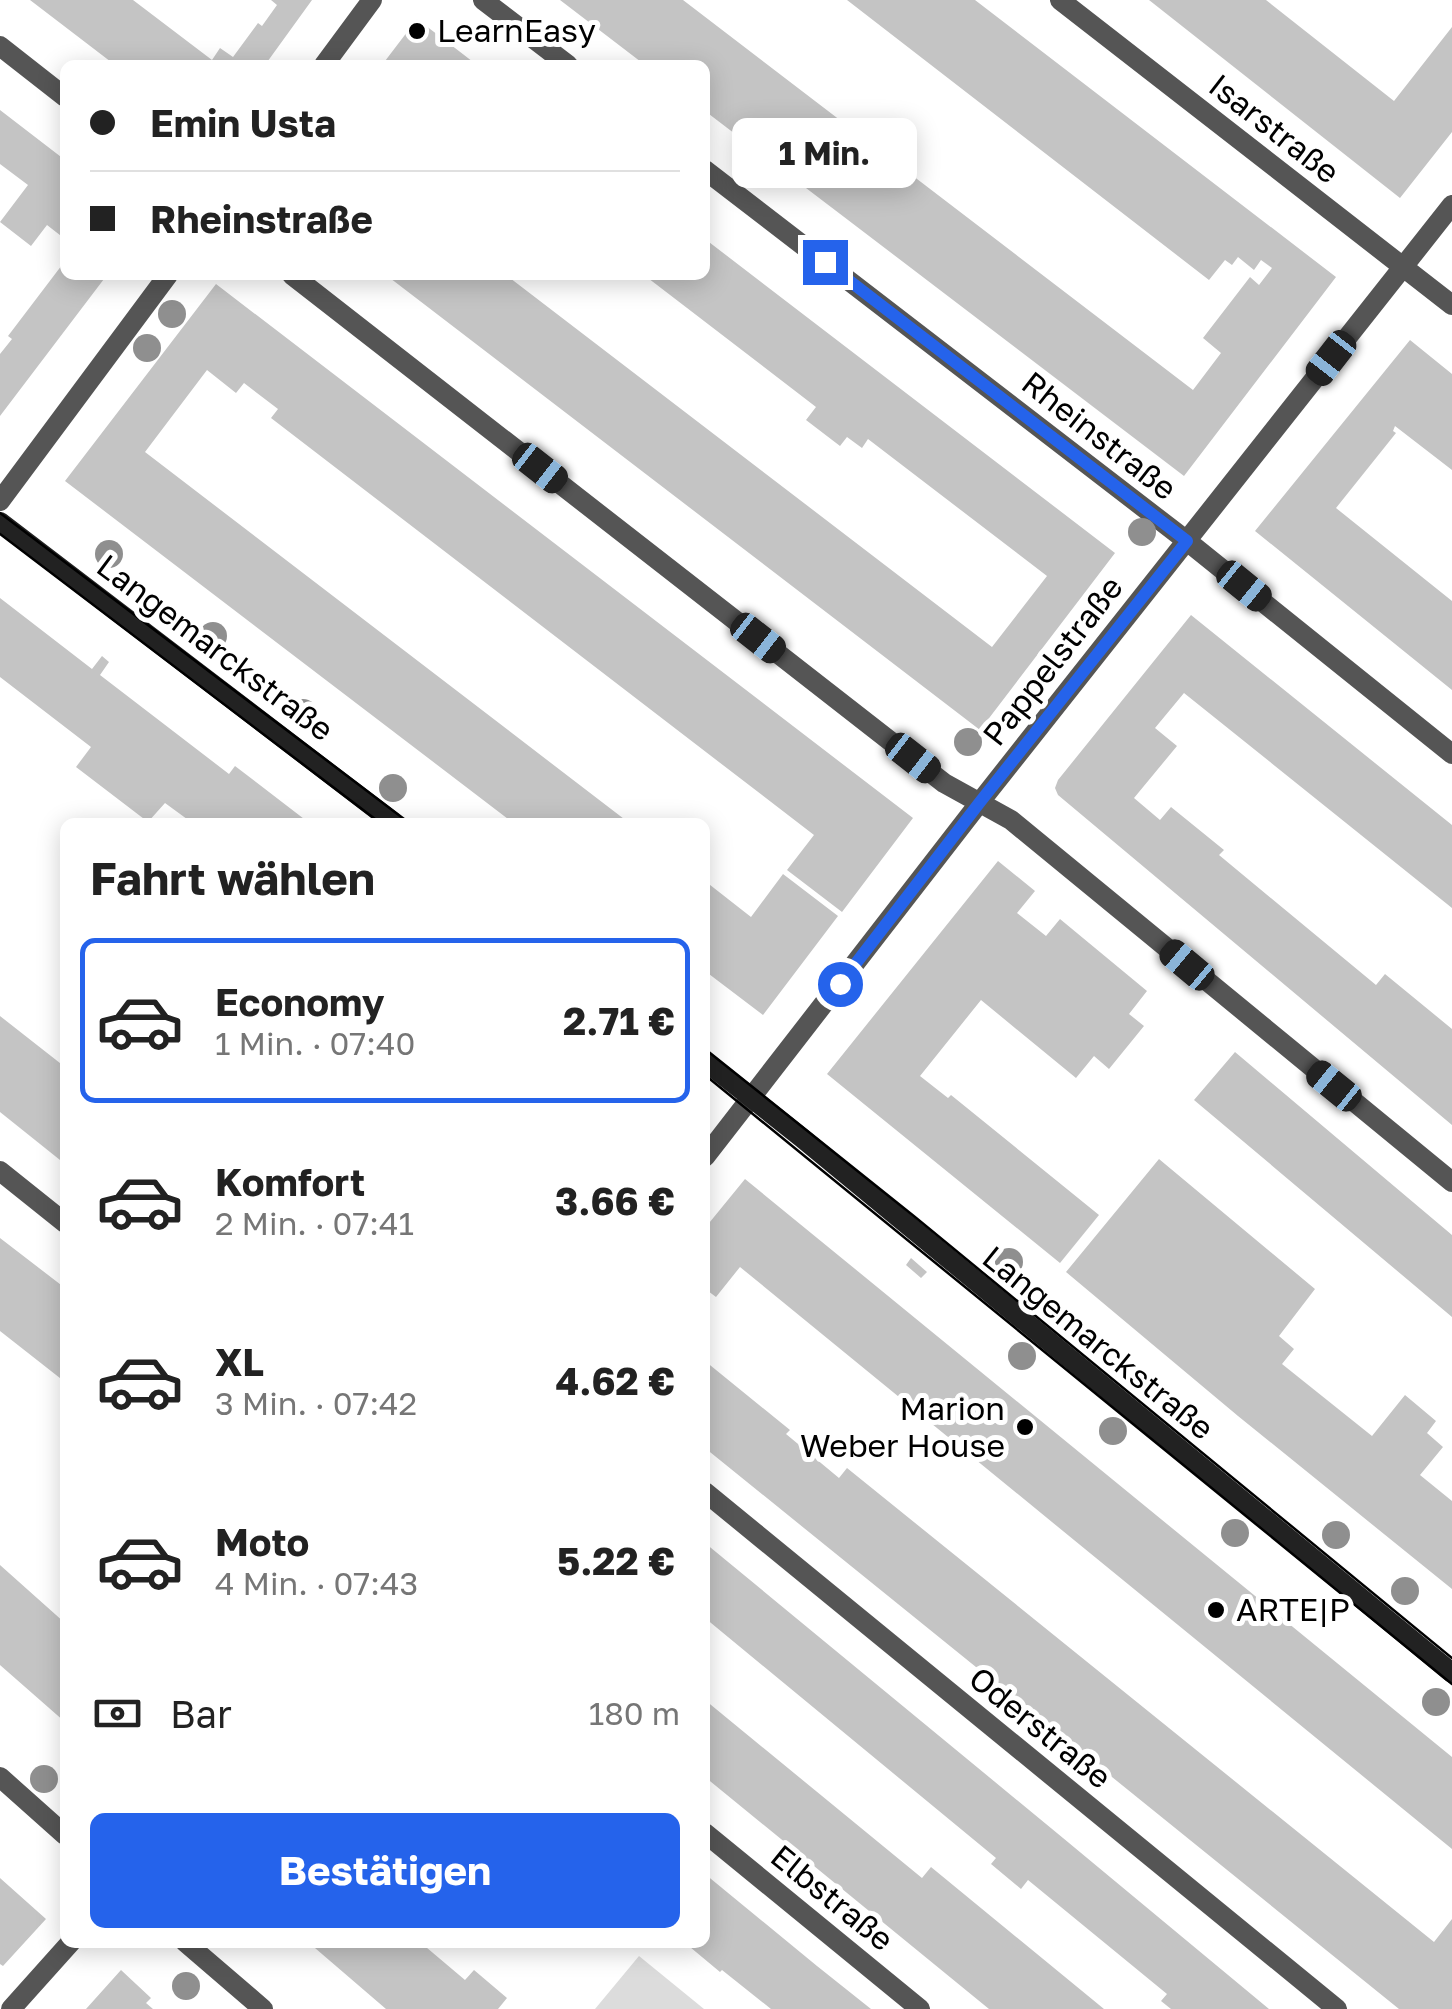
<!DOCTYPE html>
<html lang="de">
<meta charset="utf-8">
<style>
:root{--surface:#fff;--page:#f2f2f2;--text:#222;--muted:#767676;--line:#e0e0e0;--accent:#2563eb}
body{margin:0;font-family:"Golos Text",sans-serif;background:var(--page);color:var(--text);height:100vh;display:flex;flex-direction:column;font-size:38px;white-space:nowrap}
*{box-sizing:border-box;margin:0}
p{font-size:32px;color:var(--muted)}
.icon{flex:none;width:55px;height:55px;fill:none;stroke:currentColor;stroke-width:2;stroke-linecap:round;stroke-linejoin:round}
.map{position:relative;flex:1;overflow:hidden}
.panel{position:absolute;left:60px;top:818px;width:650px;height:1130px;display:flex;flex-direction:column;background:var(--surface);border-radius:15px;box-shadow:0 5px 25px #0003}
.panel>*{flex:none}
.top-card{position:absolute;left:60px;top:60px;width:650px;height:220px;border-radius:15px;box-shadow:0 5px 25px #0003;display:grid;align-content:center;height:220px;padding:0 30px;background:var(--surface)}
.end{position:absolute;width:45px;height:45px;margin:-22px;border:12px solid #2563eb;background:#fff;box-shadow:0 0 0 5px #fff}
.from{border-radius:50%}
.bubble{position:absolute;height:70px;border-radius:15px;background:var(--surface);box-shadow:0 5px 25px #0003;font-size:32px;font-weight:700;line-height:70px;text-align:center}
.car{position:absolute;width:30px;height:60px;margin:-30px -15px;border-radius:12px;box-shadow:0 0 8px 2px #0007;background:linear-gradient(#222 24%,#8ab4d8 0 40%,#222 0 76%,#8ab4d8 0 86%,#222 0)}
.top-card b{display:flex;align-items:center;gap:35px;height:95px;font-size:38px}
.top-card b+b{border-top:2px solid var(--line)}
.top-card i{width:25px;height:25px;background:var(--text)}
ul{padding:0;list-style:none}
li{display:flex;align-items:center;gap:30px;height:165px;margin:0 20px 15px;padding:0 10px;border:5px solid transparent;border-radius:15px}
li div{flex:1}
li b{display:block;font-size:38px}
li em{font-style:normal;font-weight:700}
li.selected{border-color:var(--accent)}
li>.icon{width:90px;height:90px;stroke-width:1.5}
h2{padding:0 30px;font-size:45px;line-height:120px}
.pay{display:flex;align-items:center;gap:25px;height:110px;padding:0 30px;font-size:38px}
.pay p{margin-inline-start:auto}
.button{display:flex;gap:20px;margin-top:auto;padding:20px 30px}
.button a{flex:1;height:115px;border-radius:15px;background:var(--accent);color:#fff;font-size:40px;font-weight:700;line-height:115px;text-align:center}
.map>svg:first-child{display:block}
.green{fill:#dcdcdc}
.building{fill:#c4c4c4}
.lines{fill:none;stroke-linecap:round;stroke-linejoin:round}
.minor{stroke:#555;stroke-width:20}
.secondary{stroke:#222;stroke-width:20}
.tram{stroke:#000;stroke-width:2.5}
.tree{fill:#8f8f8f}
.route{stroke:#2563eb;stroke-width:12}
.poi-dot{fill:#000;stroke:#fff;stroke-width:4}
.labels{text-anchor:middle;stroke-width:10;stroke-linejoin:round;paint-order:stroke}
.poi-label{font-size:32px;fill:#000;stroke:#fff;text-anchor:start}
.street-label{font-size:32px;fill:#000;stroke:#fff}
</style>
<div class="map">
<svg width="1452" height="2009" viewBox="0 0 1452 2009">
<rect width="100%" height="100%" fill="#fff"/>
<path class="green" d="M 639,1956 L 704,2009 L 705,2009 L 595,2009 Z"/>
<path class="building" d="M 30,0 L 133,0 L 212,60 L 220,48 L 233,57 L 258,23 L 262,26 L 277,5 L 271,0 L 312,0 L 265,65 L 115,65 Z
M 560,0 L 683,0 L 1193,390 L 1221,353 L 1203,338 L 1250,277 L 1259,285 L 1272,268 L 1261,260 L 1254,270 L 1238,257 L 1232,265 L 1225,260 L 1209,280 L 847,0 L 975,0 L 1336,277 L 1184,476 L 705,111 L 705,65 L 645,65 Z
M 1149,0 L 1266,0 L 1394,101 L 1452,27 L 1452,132 L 1400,198 Z
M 417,19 L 455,48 L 477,65 L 382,65 Z
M 0,110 L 65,160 L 65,239 L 47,225 L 31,246 L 0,222 L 28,185 L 0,164 Z
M 705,239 L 1115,553 L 980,730 L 386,275 L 506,275 L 992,647 L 1047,576 L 868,439 L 862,448 L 847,437 L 840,446 L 806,420 L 816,407 L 644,275 L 705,275 Z
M 65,261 L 65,275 L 107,275 L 0,416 L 0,354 L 12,339 L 8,336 Z
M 216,284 L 913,818 L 842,912 L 787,870 L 814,835 L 271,418 L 278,409 L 244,383 L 236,393 L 207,370 L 145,452 L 628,822 L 512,822 L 65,481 Z
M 1410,340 L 1452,374 L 1452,470 L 1395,426 L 1393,431 L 1396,433 L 1336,508 L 1452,601 L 1452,690 L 1255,531 Z
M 0,598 L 92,669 L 102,656 L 109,662 L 100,675 L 229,774 L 235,766 L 308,822 L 191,822 L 165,803 L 148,822 L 76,767 L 91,747 L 0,677 Z
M 1191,615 L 1452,825 L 1452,908 L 1184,693 L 1155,728 L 1177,746 L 1134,798 L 1160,820 L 1171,807 L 1224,850 L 1219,855 L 1376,985 L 1385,974 L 1452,1029 L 1452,1125 L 1058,795 L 1055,788 L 1058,780 Z
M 998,861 L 1035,891 L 1017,913 L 1046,936 L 1060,919 L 1147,991 L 1129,1014 L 1144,1026 L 1109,1069 L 1094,1056 L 1076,1078 L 981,1000 L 920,1076 L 948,1098 L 951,1095 L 1099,1215 L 1060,1263 L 827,1074 Z
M 783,874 L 838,916 L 763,1015 L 705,971 L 705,881 L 751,917 Z
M 0,1016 L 65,1067 L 65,1164 L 0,1112 Z
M 1235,1052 L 1452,1235 L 1452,1317 L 1194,1100 Z
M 1159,1159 L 1315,1289 L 1279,1336 L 1294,1349 L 1282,1364 L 1372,1436 L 1405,1395 L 1436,1421 L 1427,1433 L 1443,1447 L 1420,1475 L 1452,1501 L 1452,1589 L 1238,1416 L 1066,1272 Z
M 745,1179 L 1452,1757 L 1452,1849 L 740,1267 L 716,1297 L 708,1291 L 705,1294 L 705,1228 Z
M 0,1238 L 65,1288 L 65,1382 L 0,1331 Z
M 911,1258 L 927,1272 L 921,1278 L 906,1265 Z
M 705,1361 L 790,1430 L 786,1434 L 839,1478 L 847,1468 L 1434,1942 L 1452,1919 L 1452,2009 L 1399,2009 L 705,1448 Z
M 705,1543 L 1063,1838 L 1269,2009 L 1171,2009 L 1161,2001 L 1167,1994 L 1028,1880 L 1021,1889 L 991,1864 L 996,1858 L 705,1618 Z
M 0,1565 L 65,1623 L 65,1722 L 0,1665 Z
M 705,1700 L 922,1878 L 931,1867 L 1104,2009 L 989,2009 L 705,1777 Z
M 705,1874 L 817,1966 L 871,2009 L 771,2009 L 722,1970 L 720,1972 L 684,1942 L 705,1942 Z
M 0,1878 L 46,1919 L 3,1966 L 0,1964 Z
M 308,1942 L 420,1942 L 465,1980 L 474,1970 L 507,1998 L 498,2009 L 386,2009 Z
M 121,1970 L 151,1998 L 146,2003 L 153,2009 L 86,2009 Z"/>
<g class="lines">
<path class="minor" d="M 483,0 L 568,65
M 1060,0 L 1452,305
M 0,46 L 65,97
M 324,65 L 372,0
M 705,170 L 1187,541 L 1452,754
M 292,275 L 944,783 L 1011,820 L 1452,1182
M 0,501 L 168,275
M 705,1157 L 980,802 L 1452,205
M 0,1171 L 65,1223
M 705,1492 L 1337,2009
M 0,1777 L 65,1835
M 705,1833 L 920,2009
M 185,1942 L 263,2009
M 11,2009 L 71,1942"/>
<path class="secondary" d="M 0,522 L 393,822
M 705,1061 L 802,1138 L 1452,1673"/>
<path class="tram" d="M 0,513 L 408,822
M 0,534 L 379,822
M 705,1049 L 915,1217 L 1452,1658
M 705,1075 L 1452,1684"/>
</g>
<g class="tree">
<circle cx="172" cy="314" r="14"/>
<circle cx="147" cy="348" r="14"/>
<circle cx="1142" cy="532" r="14"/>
<circle cx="109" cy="554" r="14"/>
<circle cx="213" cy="636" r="14"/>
<circle cx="303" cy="713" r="14"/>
<circle cx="968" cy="742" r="14"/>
<circle cx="393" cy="788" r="14"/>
<circle cx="1009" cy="1262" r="14"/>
<circle cx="1022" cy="1356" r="14"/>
<circle cx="1113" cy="1431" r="14"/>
<circle cx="1235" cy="1533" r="14"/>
<circle cx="1336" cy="1535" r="14"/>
<circle cx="1405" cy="1591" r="14"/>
<circle cx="1436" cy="1702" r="14"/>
<circle cx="44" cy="1779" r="14"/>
<circle cx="186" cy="1986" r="14"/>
</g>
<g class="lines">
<path class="route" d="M 825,262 L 1187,541 L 980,802 L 840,984"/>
</g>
<g class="poi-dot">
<circle cx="417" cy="31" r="10"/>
<circle cx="1025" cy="1427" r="10"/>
<circle cx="1216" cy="1610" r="10"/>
</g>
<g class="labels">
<g class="poi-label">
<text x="437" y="42">LearnEasy</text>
<text x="1005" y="1420" text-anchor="end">Marion<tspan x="1005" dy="37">Weber House</tspan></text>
<text x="1236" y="1621">ARTE|P</text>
</g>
<g class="street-label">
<text transform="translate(1274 129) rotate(38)" y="11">Isarstraße</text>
<text transform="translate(1099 436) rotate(38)" y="11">Rheinstraße</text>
<text transform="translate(215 648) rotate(37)" y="11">Langemarckstraße</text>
<text transform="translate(1053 661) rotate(-52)" y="11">Pappelstraße</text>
<text transform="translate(1098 1343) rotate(39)" y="11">Langemarckstraße</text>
<text transform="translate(1040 1728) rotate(39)" y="11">Oderstraße</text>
<text transform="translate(832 1898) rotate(39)" y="11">Elbstraße</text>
</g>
</g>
</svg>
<i class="end from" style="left:840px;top:984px"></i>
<i class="end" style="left:825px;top:262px"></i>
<div class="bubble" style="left:732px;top:118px;width:185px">1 Min.</div>
<i class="car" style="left:1331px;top:358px;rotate:218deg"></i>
<i class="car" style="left:540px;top:468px;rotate:128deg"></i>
<i class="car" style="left:1244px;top:586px;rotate:129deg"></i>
<i class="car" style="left:758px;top:638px;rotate:128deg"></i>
<i class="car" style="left:913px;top:758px;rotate:128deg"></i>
<i class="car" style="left:1187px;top:965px;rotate:310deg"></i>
<i class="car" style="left:1334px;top:1086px;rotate:309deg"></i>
<div class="top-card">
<b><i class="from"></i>Emin Usta</b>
<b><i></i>Rheinstraße</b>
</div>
<section class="panel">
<h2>Fahrt wählen</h2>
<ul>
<li class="selected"><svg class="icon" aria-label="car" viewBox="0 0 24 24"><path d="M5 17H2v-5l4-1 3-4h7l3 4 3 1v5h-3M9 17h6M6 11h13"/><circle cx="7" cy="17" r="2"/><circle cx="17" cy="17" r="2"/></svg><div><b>Economy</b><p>1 Min. · 07:40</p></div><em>2.71 €</em></li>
<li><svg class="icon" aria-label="car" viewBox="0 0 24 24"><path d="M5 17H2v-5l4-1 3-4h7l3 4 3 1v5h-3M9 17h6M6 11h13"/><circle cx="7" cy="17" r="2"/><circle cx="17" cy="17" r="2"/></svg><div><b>Komfort</b><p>2 Min. · 07:41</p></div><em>3.66 €</em></li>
<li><svg class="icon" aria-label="car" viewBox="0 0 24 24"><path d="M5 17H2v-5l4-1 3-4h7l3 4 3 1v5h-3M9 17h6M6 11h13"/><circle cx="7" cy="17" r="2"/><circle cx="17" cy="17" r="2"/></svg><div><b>XL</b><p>3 Min. · 07:42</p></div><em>4.62 €</em></li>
<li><svg class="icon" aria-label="car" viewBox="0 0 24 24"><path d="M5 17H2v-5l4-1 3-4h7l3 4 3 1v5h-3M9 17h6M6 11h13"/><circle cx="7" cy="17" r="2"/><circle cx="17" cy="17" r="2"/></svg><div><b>Moto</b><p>4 Min. · 07:43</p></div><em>5.22 €</em></li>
</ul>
<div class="pay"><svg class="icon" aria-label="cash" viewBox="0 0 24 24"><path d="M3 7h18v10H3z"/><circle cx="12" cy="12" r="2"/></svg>Bar<p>180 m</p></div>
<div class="button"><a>Bestätigen</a></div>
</section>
</div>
